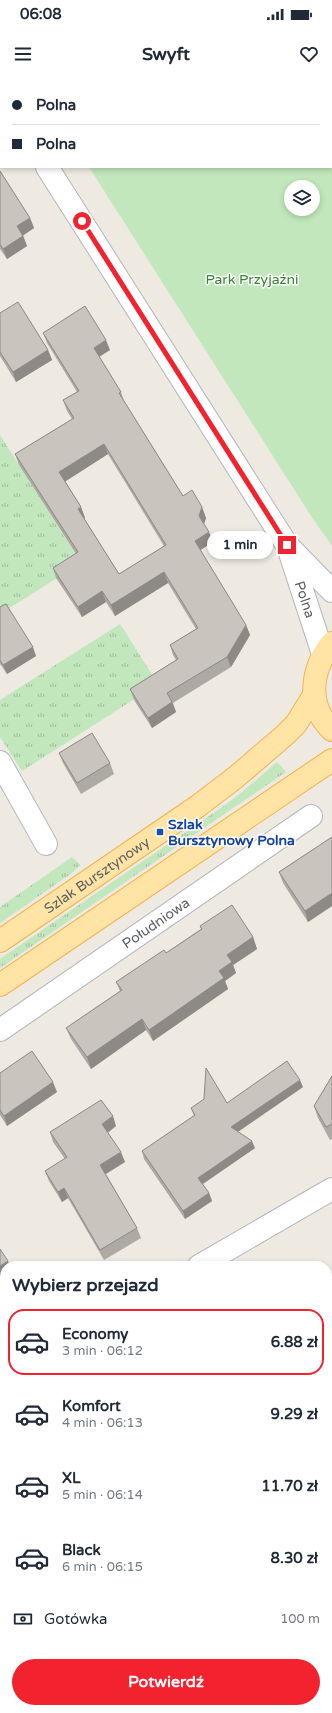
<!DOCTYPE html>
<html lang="pl">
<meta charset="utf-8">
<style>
:root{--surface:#fff;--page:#f2f2f3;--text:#1f2937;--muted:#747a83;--line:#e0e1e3;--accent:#f3222f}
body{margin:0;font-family:"Varela Round",sans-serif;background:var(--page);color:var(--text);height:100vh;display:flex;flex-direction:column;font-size:15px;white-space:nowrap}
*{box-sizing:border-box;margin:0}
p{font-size:13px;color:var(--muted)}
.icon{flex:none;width:22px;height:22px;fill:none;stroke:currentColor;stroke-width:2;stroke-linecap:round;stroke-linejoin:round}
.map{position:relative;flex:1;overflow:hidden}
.panel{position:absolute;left:0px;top:1181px;width:332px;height:452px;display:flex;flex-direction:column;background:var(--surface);border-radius:16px 16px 0 0;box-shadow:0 2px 6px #0003}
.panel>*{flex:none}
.top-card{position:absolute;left:0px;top:0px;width:332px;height:88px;box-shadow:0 2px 6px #0003;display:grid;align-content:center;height:88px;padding:0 12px;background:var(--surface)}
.buttons{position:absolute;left:284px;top:100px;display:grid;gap:8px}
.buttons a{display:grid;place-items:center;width:36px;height:36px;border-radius:50%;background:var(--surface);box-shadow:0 2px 6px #0003;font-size:20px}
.end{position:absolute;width:18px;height:18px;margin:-9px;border:5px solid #f3222f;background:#fff;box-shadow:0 0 0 2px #fff}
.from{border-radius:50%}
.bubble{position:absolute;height:28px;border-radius:14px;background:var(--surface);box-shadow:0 2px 6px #0003;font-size:13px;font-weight:700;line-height:28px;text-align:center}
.top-card b{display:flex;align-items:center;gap:14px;height:38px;font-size:15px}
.top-card b+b{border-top:1px solid var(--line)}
.top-card i{width:10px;height:10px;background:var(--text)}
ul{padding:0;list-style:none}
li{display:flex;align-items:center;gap:12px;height:66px;margin:0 8px 6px;padding:0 4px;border:2px solid transparent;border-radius:16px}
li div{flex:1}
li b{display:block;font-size:15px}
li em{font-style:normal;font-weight:700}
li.selected{border-color:var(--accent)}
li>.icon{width:36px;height:36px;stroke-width:1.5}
h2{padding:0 12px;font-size:18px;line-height:48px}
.pay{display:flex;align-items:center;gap:10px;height:44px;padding:0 12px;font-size:15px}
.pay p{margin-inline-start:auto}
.primary-button{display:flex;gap:8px;margin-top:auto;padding:8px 12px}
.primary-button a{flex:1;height:46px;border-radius:24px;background:var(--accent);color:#fff;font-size:16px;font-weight:700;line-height:46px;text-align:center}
.status{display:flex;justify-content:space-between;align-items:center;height:28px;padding:0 20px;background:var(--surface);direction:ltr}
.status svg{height:11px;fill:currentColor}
header{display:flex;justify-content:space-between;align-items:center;height:52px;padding:0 12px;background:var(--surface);font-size:18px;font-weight:700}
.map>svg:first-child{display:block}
.grass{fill:url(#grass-tufts)}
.park{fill:#c2e7bc;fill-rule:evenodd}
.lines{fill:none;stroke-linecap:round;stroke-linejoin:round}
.minor-casing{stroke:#b2b6ba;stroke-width:24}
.major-casing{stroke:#f9b14e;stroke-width:24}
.minor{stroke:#fff;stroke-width:22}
.major{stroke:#ffe4a5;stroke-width:22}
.wall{fill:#ada9a3;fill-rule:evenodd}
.shaded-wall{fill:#8d8985}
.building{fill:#c9c4be;stroke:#8d8985;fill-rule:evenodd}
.route{stroke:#f3222f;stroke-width:5}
.transit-dot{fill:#1a4fb4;stroke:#fff;stroke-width:1.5}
.labels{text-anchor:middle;stroke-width:3;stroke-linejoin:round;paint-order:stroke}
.park-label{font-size:14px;fill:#37852f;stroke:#fff}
.street-label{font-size:14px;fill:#5a5f63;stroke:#fff}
.transit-label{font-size:14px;font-weight:bold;fill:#164399;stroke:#fff;text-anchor:start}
</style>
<div class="status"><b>06:08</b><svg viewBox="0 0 49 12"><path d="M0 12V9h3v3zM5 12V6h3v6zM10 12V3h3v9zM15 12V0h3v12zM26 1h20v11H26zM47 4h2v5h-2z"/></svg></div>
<header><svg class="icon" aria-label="menu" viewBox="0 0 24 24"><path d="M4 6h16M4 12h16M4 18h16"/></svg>Swyft<svg class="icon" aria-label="heart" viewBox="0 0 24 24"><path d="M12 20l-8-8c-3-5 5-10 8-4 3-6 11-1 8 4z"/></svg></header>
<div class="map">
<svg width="332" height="1633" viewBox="0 0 332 1633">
<defs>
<pattern id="grass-tufts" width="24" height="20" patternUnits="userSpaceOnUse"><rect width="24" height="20" fill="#c2e7bc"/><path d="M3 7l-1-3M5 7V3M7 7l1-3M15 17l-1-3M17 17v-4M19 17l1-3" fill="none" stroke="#a1be9c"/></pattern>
</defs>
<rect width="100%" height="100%" fill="#eee9e1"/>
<path class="grass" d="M 0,355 L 81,483 L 0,534 Z
M 120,544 L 158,604 L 22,691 L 0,657 L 0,620 Z
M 277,682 L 286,692 L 0,888 L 0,879 L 225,725 L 241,713 Z
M 72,777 L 80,785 L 72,793 L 0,843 L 0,827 Z"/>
<path class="park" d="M 37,0 L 332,0 L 332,466 L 313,439 L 89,87 L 331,87 L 331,1 L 36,1 ZM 291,107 L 313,107 L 313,129 L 291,129 Z"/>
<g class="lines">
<g class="minor-casing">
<g id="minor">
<path d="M 0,13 L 1,15"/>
<path d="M 47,87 L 287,465 L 332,511"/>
<path id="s1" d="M 289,470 L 323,574"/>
<path d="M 0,682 L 46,764"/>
<path id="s2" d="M 0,950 L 311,736"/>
<path d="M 199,1186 L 332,1109"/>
<path d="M 0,1301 L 5,1298"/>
<path d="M 327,1471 L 332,1469"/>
<path d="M 0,1612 L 5,1609"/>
</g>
</g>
<g class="major-casing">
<g id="major">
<path d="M 332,563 C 311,589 306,625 332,650"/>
<path id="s3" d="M 0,861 L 198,726 L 236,697 L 285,655 L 296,644 L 314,615"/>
<path d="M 0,905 L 332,680"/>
</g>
</g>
<use href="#minor" class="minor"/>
<use href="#major" class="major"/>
</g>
<path class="wall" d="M 0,91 L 30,138 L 34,148 L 23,155 L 27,166 L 7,179 L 0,169 Z
M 0,233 L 48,270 L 52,280 L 16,302 L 0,276 Z
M 43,253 L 110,270 L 99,277 L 121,312 L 124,321 L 183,416 L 202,427 L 206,438 L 204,444 L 213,462 L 200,470 L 246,545 L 250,555 L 231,587 L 173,623 L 176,632 L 152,648 L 134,620 L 130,609 L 176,580 L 173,575 L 170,565 L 196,549 L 168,503 L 115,536 L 106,522 L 82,537 L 56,498 L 53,488 L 76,474 L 19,385 L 15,374 L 72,339 L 67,331 L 63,320 L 77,312 L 47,263 ZM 108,374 L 164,466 L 119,494 L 84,438 L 85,438 L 81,427 L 65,401 Z
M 0,527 L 36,576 L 7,594 L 0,584 Z
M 59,673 L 110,683 L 114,694 L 81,714 L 63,683 Z
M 332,757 L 332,826 L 308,842 L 283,803 L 279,792 Z
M 200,846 L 253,857 L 257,869 L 233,885 L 236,893 L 225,901 L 228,909 L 153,961 L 146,950 L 91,989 L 71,959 L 66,948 L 120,911 L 116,902 L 166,873 L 201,849 Z
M 0,993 L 57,1012 L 7,1046 L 0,1035 Z
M 332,996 L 332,1059 L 330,1060 L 318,1038 L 314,1026 Z
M 303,1007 L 238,1052 L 255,1068 L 203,1104 L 209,1113 L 212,1121 L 185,1139 L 144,1079 L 142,1071 L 194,1036 L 191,1028 L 227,1023 Z
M 116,1046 L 108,1053 L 125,1082 L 106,1094 L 137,1148 L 141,1158 L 104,1180 L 68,1118 L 62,1122 L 49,1101 L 45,1091 L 65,1079 L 53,1062 L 50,1052 Z
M 5,1334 L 5,1396 L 0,1399 L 0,1336 Z
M 332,1348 L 332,1410 L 327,1412 L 327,1350 Z
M 0,1498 L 2,1503 L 5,1502 L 5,1549 L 0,1551 Z
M 125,1628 L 127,1633 L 32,1633 Z"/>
<path class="shaded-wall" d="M 30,138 L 34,148 L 21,157 L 17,146 Z
M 23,156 L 27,166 L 7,179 L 3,169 Z
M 106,260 L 110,270 L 97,278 L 94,268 Z
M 48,270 L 52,280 L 16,302 L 13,292 Z
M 104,364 L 108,374 L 63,403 L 59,392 Z
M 81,427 L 85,438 L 82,440 L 78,429 Z
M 202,427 L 206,438 L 203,447 L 199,436 Z
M 209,452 L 213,462 L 199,471 L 195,461 Z
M 164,492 L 168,503 L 115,536 L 111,525 Z
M 102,511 L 106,522 L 82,537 L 78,527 Z
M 246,545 L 250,555 L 231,587 L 227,577 Z
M 33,567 L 36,576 L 7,594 L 3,585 Z
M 172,622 L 176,632 L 152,648 L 148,638 Z
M 332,813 L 332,826 L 308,842 L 305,831 Z
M 253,857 L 257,869 L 233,885 L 236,893 L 225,901 L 228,909 L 153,961 L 149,950 L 219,891 L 227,875 Z
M 142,939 L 146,950 L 91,989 L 87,977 Z
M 300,1000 L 303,1007 L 233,1055 L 231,1047 Z
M 53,1002 L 57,1012 L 7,1046 L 4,1036 Z
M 113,1036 L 116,1046 L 105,1054 L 102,1044 Z
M 252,1061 L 255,1068 L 201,1105 L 198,1098 Z
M 121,1072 L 125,1082 L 104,1095 L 100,1085 Z
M 64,1108 L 68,1118 L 62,1122 L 58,1112 Z
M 209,1113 L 212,1121 L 185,1139 L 183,1131 Z
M 8,1181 L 10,1186 L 5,1186 L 5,1196 L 0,1199 L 0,1186 Z
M 5,1228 L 5,1241 L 0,1244 L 0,1231 Z"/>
<path class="building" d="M 0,91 L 30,138 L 17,146 L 23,156 L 3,169 L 0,164 Z
M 18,222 L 48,270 L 13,292 L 0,272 L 0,233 Z
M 85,226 L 106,260 L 94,268 L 121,312 L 119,313 L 183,416 L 192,410 L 202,427 L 199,436 L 209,452 L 195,461 L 246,545 L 227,577 L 167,613 L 172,622 L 148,638 L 130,609 L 178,579 L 170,565 L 198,548 L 164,492 L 111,525 L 102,511 L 78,527 L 53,488 L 78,472 L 15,374 L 74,338 L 63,320 L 79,311 L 43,253 ZM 104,364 L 166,465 L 119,494 L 78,429 L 81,427 L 59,392 Z
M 6,524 L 33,567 L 3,585 L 0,580 L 0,527 Z
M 92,653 L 110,683 L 77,703 L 59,673 Z
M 332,757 L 332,813 L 305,831 L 279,792 Z
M 232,825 L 253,857 L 227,875 L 232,882 L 219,891 L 224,898 L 149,950 L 142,939 L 87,977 L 66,948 L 122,910 L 116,902 L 164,870 L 166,873 L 202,849 L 200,846 Z
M 32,971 L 53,1002 L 4,1036 L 0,1030 L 0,993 Z
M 287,981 L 300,1000 L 231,1047 L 252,1061 L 198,1098 L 209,1113 L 183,1131 L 142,1071 L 195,1035 L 191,1028 L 204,1019 L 206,988 L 227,1023 Z
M 332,996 L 332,1044 L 326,1047 L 314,1026 Z
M 101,1020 L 113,1036 L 102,1044 L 121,1072 L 100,1085 L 137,1148 L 100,1170 L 64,1108 L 58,1112 L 45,1091 L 67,1077 L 50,1052 Z
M 0,1169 L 8,1181 L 0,1186 Z
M 263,1182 L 265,1186 L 257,1186 Z
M 0,1204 L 5,1212 L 5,1228 L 0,1231 Z
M 5,1334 L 5,1386 L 0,1388 L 0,1347 L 1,1346 L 0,1344 L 0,1336 Z
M 332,1348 L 332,1398 L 327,1400 L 327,1350 Z
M 0,1498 L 2,1503 L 5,1502 L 5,1537 L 0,1539 Z
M 332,1602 L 332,1633 L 307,1633 L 318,1628 L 327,1628 L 327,1604 Z
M 42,1628 L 125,1628 L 116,1633 L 32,1633 Z"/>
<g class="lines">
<path class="route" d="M 82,141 L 287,465"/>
</g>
<rect class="transit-dot" x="156" y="748" width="8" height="8" rx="2"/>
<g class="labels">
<g class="park-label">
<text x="252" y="204">Park Przyjaźni</text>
</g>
<g class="street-label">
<text dy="5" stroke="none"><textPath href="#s1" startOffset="52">Polna</textPath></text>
<text dy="5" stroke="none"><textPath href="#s3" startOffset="117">Szlak Bursztynowy</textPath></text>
<text dy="5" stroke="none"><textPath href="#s2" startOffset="189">Południowa</textPath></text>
</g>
<g class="transit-label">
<text x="168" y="749">Szlak<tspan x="168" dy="16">Bursztynowy Polna</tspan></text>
</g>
</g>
</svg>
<div class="buttons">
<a><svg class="icon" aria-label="layers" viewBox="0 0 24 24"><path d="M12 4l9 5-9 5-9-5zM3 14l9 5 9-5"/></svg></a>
</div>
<i class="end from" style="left:82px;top:141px"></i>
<i class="end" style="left:287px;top:465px"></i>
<div class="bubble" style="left:207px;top:451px;width:66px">1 min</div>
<div class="top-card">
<b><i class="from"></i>Polna</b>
<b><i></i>Polna</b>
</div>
<section class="panel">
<h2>Wybierz przejazd</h2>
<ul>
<li class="selected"><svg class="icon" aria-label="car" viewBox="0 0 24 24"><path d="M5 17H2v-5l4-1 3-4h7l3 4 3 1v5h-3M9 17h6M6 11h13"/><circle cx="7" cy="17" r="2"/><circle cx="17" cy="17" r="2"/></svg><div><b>Economy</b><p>3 min · 06:12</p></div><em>6.88 zł</em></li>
<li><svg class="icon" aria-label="car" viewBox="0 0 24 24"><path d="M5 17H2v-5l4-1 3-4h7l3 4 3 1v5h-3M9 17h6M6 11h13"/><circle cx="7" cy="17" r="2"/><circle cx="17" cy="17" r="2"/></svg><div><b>Komfort</b><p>4 min · 06:13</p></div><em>9.29 zł</em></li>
<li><svg class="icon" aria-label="car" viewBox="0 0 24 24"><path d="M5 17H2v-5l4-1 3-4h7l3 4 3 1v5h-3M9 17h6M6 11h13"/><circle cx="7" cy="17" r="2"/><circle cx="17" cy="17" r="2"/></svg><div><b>XL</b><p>5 min · 06:14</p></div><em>11.70 zł</em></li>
<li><svg class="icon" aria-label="car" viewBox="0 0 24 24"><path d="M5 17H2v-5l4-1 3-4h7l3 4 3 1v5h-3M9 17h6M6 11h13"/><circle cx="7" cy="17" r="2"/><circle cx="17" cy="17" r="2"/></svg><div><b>Black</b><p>6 min · 06:15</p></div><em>8.30 zł</em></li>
</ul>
<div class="pay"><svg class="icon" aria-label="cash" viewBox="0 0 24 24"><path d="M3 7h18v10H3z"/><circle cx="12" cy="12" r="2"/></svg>Gotówka<p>100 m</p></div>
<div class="primary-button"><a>Potwierdź</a></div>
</section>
</div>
